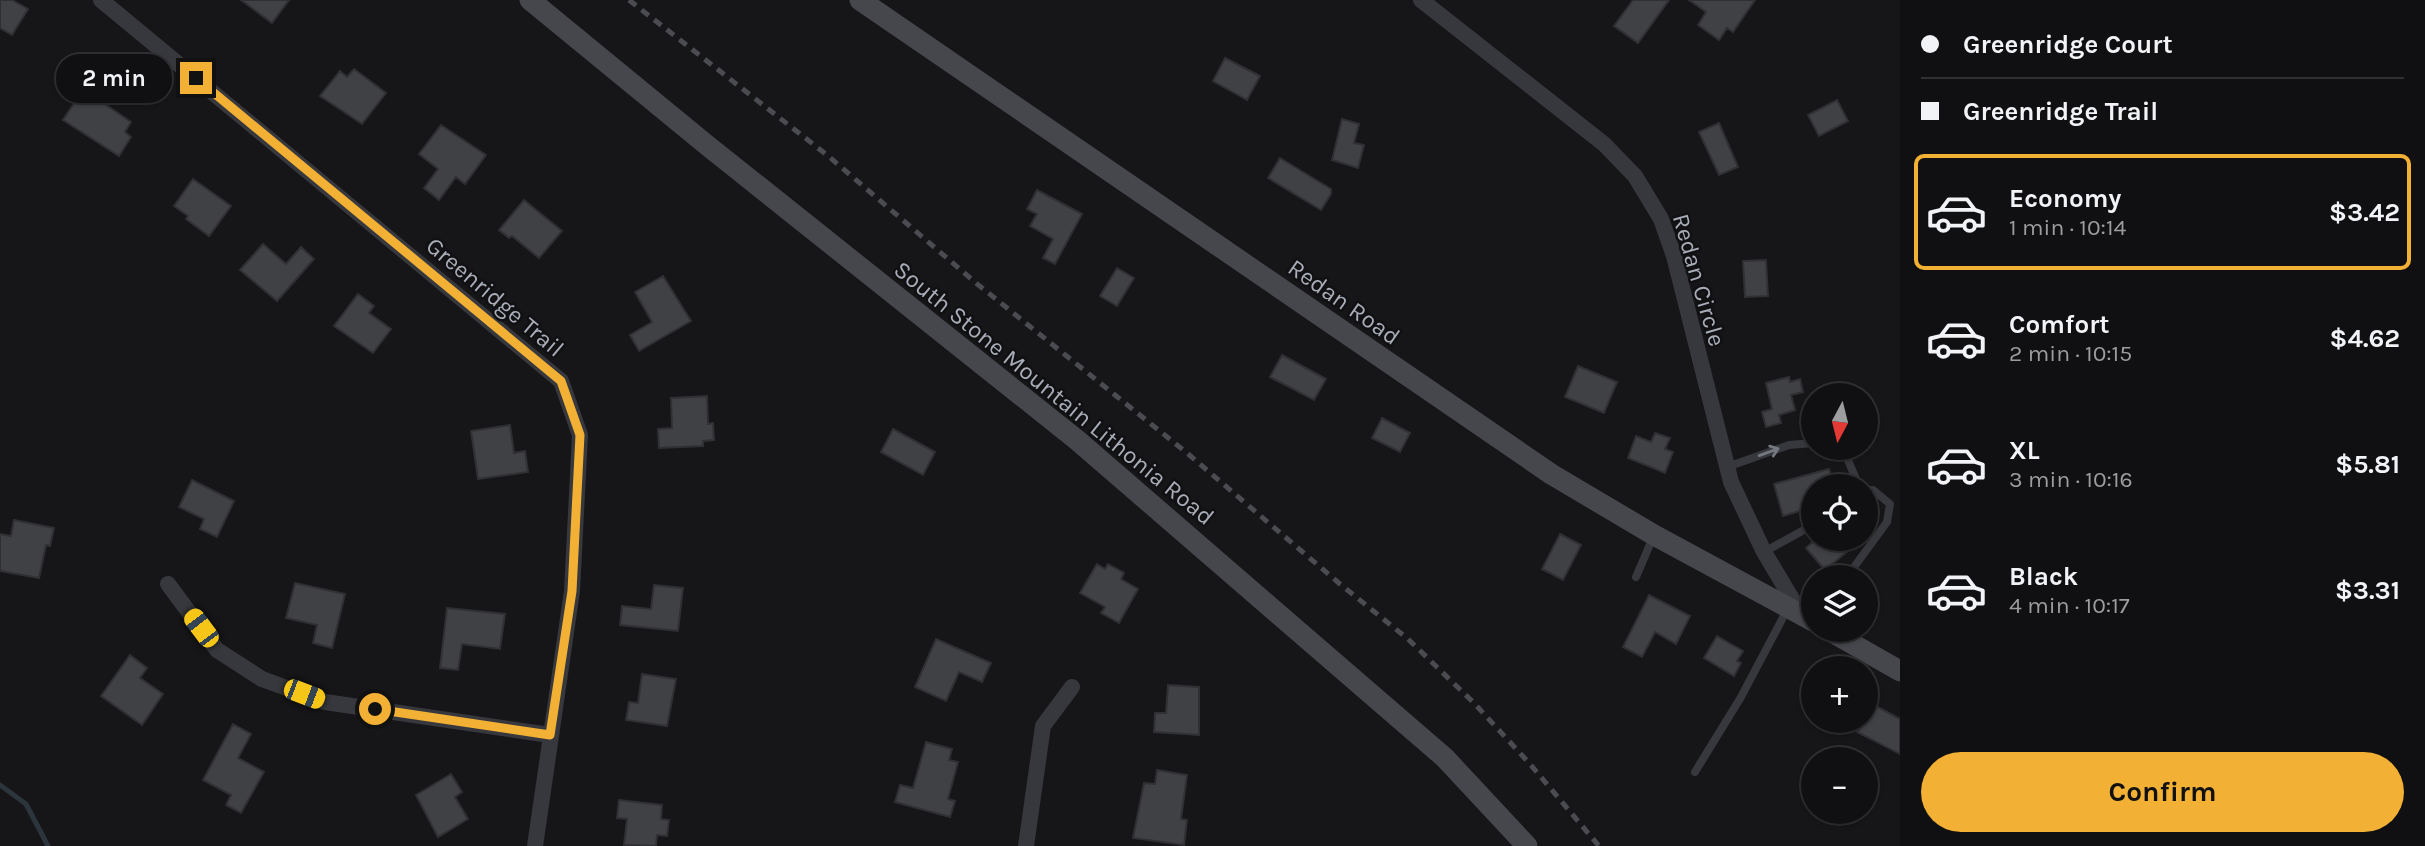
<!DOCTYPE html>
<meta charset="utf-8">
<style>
:root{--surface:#101012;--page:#19191b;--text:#f1f3f6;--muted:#9c9d9f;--line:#303032;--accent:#f2b134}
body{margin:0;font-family:Karla,sans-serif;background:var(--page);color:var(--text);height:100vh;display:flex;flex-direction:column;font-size:26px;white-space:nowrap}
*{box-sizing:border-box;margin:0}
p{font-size:23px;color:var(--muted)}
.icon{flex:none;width:38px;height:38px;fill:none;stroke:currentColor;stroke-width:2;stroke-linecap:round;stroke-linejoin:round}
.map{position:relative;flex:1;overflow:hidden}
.side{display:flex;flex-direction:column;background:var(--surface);width:525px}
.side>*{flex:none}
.banner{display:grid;align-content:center;height:154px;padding:0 21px;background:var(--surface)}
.needle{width:46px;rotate:187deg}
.controls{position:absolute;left:1801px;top:383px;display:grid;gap:14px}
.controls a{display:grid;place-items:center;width:77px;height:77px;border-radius:50%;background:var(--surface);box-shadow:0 2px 5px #0004,0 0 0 2px var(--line);font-size:35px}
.end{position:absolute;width:32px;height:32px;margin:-16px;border:9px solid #f2b134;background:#111;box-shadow:0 0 0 4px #111}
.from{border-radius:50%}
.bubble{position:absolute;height:49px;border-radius:24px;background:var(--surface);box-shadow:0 2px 5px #0004,0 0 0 2px var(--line);font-size:23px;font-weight:700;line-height:49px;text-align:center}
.car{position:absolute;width:21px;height:42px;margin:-21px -10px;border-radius:9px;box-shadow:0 0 5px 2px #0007;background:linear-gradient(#f5c518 24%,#345 0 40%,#f5c518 0 76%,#345 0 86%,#f5c518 0)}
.banner b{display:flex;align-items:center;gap:24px;height:66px;font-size:26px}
.banner b+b{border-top:2px solid var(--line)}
.banner i{width:18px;height:18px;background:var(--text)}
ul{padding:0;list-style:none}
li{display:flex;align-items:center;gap:21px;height:116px;margin:0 14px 10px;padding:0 7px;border:4px solid transparent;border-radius:10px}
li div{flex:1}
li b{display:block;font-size:26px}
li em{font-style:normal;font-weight:700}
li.selected{border-color:var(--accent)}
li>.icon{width:63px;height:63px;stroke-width:1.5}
.action{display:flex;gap:14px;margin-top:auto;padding:14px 21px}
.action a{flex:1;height:80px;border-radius:42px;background:var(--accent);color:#111;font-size:28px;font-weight:700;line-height:80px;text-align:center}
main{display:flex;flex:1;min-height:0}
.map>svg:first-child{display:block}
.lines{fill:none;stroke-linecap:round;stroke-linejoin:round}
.stream{stroke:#2c353c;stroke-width:5}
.building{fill:#404145;stroke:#303034;stroke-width:2}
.service{stroke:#37383d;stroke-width:8}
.minor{stroke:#37383d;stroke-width:16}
.secondary{stroke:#45474d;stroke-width:21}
.rail{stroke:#4a4c52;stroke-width:5;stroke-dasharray:9 7;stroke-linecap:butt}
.oneway{stroke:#757881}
.route{stroke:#f2b134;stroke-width:9}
.labels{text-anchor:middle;stroke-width:5;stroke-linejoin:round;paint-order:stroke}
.street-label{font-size:24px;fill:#a8adb8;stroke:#111113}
</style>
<main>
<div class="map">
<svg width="1900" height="846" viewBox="0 0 1900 846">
<rect width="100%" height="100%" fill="#161618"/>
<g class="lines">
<path class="stream" d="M 0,785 L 26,804 L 48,846"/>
</g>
<path class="building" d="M 0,0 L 12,0 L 28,9 L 12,35 L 0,28 Z
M 241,0 L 289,0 L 272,23 Z
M 1633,0 L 1669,0 L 1638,43 L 1614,26 Z
M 1689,0 L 1755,0 L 1733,32 L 1727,28 L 1719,40 L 1698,25 L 1706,12 Z
M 1225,58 L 1260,76 L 1247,100 L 1213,81 Z
M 354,69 L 386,93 L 362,124 L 320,96 L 340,71 L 347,77 Z
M 86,85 L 102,96 L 99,100 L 131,122 L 125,132 L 131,137 L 119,156 L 63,120 Z
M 1837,100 L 1848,121 L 1819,136 L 1808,115 Z
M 1342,119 L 1359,124 L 1354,143 L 1364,145 L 1358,168 L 1332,160 Z
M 1719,123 L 1738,167 L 1719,175 L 1699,132 Z
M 441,125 L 486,155 L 465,184 L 456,177 L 439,200 L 424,188 L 438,169 L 419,154 Z
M 1280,158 L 1331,189 L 1331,194 L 1321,210 L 1268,178 Z
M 193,179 L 231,206 L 209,236 L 186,219 L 188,216 L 174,206 Z
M 1037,190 L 1082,214 L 1055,264 L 1043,258 L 1053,239 L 1030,226 L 1037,214 L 1027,209 Z
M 524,200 L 562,231 L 539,258 L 512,236 L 509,238 L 499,230 Z
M 263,244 L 286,264 L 301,247 L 314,259 L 277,301 L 240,270 Z
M 1766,260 L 1768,296 L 1745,297 L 1743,261 Z
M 1117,268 L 1134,278 L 1117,306 L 1100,296 Z
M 663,276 L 691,321 L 639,351 L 630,335 L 652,322 L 635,292 Z
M 358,294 L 374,306 L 369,313 L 391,329 L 373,353 L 334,326 Z
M 1282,355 L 1326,379 L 1314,400 L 1270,377 Z
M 1578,366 L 1617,382 L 1604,413 L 1565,397 Z
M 1789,377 L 1790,382 L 1800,379 L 1803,392 L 1791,395 L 1795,410 L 1779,415 L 1781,423 L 1766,427 L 1762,412 L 1772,409 L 1766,383 Z
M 707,396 L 708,424 L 713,423 L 714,440 L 703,441 L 703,446 L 659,448 L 658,429 L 672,428 L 671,398 Z
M 1382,418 L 1410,433 L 1400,452 L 1372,438 Z
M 510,425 L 514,453 L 525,451 L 528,472 L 478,479 L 471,431 Z
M 893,429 L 935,452 L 923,475 L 881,452 Z
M 1655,433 L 1670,438 L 1665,449 L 1673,452 L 1665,473 L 1628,458 L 1636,436 L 1651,442 Z
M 1829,469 L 1834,486 L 1813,486 L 1813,507 L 1783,516 L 1774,484 Z
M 192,480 L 234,501 L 217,537 L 200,529 L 204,519 L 179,507 Z
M 14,520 L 54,528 L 50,546 L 46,545 L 39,578 L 0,571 L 0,534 L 11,536 Z
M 1560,534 L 1581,545 L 1563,580 L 1542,569 Z
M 1816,539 L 1862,539 L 1825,570 L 1806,548 Z
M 1097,564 L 1105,569 L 1108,564 L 1124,573 L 1121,579 L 1138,589 L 1119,623 L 1101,613 L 1105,607 L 1080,593 Z
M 295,583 L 345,594 L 332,648 L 313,643 L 317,625 L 286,618 Z
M 654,585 L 683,588 L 678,631 L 620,625 L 622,606 L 651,609 Z
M 1649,595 L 1690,616 L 1676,644 L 1655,632 L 1642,657 L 1623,647 Z
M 447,608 L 505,614 L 500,649 L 462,644 L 458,670 L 440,668 Z
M 1717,636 L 1743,651 L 1737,661 L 1741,663 L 1734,676 L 1704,658 Z
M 936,639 L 991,663 L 982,682 L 959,672 L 946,701 L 915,687 Z
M 130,655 L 147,668 L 140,678 L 163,694 L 142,725 L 101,696 Z
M 642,674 L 676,679 L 667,726 L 626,720 L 629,702 L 638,703 Z
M 1168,685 L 1199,687 L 1199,735 L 1154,732 L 1155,713 L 1166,713 Z
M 1872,704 L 1900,719 L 1900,754 L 1857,732 L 1866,721 Z
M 233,724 L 251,734 L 238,758 L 264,772 L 241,813 L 226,805 L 231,795 L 203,780 Z
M 926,742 L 952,749 L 949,760 L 958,762 L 948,799 L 955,801 L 950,817 L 895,802 L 900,785 L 913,788 Z
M 1157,770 L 1187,775 L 1181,819 L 1187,820 L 1184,845 L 1133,838 L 1144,783 L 1155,784 Z
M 451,774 L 462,792 L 455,797 L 468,819 L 438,837 L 416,795 Z
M 619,800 L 662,805 L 661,819 L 669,820 L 667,836 L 657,835 L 656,846 L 624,845 L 627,819 L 617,818 Z"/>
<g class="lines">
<path class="service" d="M 1851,448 L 1845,453 L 1859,486
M 1727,467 L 1789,445 L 1813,443
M 1764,552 L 1813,525
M 1636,577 L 1654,535
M 1846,578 L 1887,522 L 1890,504 L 1873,490 L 1866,490
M 1695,772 L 1741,697 L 1787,610"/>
<path class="minor" d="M 101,0 L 561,381 L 580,435 L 572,591 L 535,846
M 1421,0 L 1604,144 L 1635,176 L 1661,219 L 1674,256 L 1731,482 L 1764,552 L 1801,614
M 168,584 L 217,650 L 262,679 L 325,702 L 550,735
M 1026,846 L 1043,726 L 1072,687"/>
<path class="secondary" d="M 530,0 L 708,146 L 1077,440 L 1445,758 L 1527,846
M 860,0 L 1551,474 L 1654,535 L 1813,621
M 1828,630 L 1900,671"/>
<path class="rail" d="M 629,0 L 827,155 L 976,283 L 1187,453 L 1340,584 L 1408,639 L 1474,703 L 1530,764 L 1599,846"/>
</g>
<defs><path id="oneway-shaft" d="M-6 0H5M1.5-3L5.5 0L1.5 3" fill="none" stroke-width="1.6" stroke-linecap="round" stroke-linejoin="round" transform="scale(1.75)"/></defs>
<use class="oneway" href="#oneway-shaft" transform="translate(1769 452) rotate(-20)"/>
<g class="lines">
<path class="route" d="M 196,78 L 561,381 L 580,435 L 572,591 L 550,735 L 375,709"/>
</g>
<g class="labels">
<g class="street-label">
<text transform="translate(1699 280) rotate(74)" y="8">Redan Circle</text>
<text transform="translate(495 297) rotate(40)" y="8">Greenridge Trail</text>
<text transform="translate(1344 302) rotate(35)" y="8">Redan Road</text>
<text transform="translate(1054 393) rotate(39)" y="8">South Stone Mountain Lithonia Road</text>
</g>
</g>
</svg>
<div class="controls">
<a><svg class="needle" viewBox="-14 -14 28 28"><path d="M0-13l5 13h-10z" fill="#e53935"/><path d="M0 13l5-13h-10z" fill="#9c9d9f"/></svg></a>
<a><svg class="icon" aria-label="locate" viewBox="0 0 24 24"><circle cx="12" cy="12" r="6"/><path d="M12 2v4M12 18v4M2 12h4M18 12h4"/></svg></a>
<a><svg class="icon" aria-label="layers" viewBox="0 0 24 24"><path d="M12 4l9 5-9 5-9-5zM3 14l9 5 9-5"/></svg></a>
<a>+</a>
<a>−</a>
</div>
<i class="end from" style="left:375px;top:709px"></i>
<i class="end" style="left:196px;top:78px"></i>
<div class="bubble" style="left:56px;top:54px;width:116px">2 min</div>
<i class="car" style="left:201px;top:628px;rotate:323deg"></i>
<i class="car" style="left:304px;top:694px;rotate:111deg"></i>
</div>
<section class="side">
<div class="banner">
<b><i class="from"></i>Greenridge Court</b>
<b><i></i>Greenridge Trail</b>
</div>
<ul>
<li class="selected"><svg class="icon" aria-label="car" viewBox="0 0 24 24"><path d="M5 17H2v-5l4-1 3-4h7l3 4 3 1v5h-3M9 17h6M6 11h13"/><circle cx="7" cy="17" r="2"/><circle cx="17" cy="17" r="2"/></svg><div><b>Economy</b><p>1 min · 10:14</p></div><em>$3.42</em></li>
<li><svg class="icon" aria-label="car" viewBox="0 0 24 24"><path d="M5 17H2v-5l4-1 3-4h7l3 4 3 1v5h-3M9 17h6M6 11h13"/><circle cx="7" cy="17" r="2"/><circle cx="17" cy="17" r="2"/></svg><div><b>Comfort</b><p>2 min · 10:15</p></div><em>$4.62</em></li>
<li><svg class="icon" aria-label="car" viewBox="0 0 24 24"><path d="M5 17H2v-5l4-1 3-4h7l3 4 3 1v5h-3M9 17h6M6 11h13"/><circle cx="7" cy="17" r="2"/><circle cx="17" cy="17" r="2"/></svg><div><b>XL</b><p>3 min · 10:16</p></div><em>$5.81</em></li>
<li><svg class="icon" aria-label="car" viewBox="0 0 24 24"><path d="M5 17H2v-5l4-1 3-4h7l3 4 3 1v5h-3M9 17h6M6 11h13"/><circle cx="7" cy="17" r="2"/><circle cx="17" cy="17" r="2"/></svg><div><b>Black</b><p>4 min · 10:17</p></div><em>$3.31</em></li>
</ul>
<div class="action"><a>Confirm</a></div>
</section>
</main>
